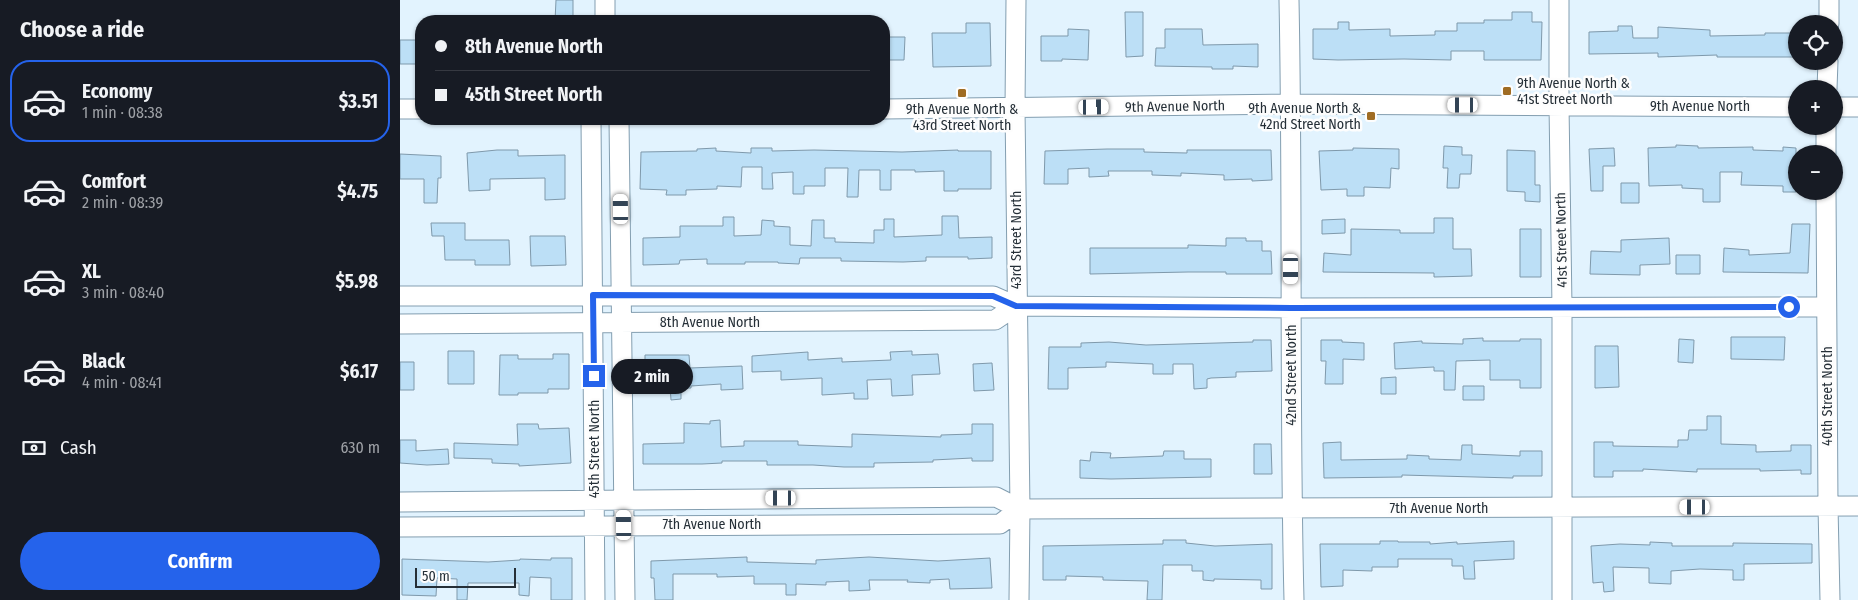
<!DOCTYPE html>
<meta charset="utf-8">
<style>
:root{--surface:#171b24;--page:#242831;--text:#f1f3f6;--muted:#9ea1a6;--line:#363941;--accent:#2563eb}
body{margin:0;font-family:"Fira Sans Condensed",sans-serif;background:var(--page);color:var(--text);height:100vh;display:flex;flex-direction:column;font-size:19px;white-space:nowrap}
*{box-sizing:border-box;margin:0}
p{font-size:16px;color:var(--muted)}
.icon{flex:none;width:28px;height:28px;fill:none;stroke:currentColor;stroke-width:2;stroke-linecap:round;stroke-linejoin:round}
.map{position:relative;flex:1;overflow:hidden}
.drawer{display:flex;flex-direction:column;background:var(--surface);width:400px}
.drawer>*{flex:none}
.guide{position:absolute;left:15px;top:15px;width:475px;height:110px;border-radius:20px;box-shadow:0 1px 4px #0004;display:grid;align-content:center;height:110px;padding:0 20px;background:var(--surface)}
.tools{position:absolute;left:1388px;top:15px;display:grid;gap:10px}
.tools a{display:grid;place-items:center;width:55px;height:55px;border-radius:50%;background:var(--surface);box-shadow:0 1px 4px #0004;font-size:25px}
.scale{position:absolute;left:15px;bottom:12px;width:101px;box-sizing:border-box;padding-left:5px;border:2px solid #252f37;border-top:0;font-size:14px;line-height:18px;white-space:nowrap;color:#252f37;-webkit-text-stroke:4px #fdfdfd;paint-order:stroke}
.end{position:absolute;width:22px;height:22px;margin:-11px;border:6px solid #2563eb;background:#fff;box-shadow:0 0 0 2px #fff}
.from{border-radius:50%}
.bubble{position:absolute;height:35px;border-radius:18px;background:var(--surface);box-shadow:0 1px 4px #0004;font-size:16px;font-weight:700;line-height:35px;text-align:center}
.car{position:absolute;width:15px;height:30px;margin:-15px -8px;border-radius:6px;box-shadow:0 0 4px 1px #0007;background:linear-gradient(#fff 24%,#345 0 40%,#fff 0 76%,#345 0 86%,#fff 0)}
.guide b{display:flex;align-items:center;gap:18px;height:48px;font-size:19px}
.guide b+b{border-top:1px solid var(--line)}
.guide i{width:12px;height:12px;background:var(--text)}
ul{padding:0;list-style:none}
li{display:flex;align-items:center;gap:15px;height:82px;margin:0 10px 8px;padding:0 10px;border:2px solid transparent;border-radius:20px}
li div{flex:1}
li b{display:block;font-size:19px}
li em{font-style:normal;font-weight:700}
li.selected{border-color:var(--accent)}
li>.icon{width:45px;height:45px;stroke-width:1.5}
h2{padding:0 20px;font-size:22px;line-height:60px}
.pay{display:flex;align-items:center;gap:12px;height:55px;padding:0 20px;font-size:19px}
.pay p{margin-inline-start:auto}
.button{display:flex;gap:10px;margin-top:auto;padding:10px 20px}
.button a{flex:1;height:58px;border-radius:30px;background:var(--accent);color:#fff;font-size:20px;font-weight:700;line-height:58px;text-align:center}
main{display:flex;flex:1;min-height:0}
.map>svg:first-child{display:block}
.building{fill:#bcdff6;stroke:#7f99ab}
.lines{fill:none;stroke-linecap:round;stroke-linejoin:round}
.minor-casing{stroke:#839eb0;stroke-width:21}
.minor{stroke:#fff;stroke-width:19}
.route{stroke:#2563eb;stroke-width:6}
.poi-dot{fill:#9f6c23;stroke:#fdfdfd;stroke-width:2}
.labels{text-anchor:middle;stroke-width:5;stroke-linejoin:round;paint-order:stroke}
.poi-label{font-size:14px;fill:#252f37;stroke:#fdfdfd;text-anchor:start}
.street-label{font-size:14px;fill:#252f37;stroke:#fdfdfd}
</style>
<main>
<section class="drawer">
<h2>Choose a ride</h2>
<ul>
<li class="selected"><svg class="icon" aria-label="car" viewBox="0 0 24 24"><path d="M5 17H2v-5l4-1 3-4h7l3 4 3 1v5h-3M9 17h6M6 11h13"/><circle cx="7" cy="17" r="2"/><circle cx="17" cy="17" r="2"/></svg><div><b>Economy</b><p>1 min · 08:38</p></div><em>$3.51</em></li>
<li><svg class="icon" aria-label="car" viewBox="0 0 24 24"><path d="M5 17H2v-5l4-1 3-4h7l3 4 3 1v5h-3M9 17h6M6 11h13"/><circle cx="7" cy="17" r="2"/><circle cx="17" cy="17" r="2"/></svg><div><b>Comfort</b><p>2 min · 08:39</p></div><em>$4.75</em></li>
<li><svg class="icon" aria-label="car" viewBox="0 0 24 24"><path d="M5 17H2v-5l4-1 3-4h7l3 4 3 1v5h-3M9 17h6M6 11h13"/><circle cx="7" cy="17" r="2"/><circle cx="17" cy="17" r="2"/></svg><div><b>XL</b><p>3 min · 08:40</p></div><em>$5.98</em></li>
<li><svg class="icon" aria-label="car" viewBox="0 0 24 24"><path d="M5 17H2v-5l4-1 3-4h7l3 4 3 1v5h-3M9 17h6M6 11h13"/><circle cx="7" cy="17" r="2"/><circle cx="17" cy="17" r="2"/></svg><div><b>Black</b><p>4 min · 08:41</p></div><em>$6.17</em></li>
</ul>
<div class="pay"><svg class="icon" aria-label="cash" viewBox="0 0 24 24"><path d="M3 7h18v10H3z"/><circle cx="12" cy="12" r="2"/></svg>Cash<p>630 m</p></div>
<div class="button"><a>Confirm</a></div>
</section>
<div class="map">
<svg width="1458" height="600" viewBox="0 0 1458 600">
<rect width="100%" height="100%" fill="#e2f3fe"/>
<path class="building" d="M 156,0 L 173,0 L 173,21 L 155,21 Z
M 725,12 L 743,12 L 743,56 L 726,57 Z
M 1112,12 L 1132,12 L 1132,22 L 1142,22 L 1141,60 L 1084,60 L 1084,51 L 1051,51 L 1051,60 L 1004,59 L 938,60 L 913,59 L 913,29 L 938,29 L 938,22 L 949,22 L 949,30 L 990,29 L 990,36 L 1035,35 L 1035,31 L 1057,31 L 1057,23 L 1084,23 L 1084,20 L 1112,20 Z
M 566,23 L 590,23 L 591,66 L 533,67 L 532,33 L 566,33 Z
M 1218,26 L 1232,26 L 1233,38 L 1258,38 L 1258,27 L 1310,30 L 1310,36 L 1365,35 L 1365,33 L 1396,33 L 1396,57 L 1317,57 L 1317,55 L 1258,57 L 1258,53 L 1189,54 L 1189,32 L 1218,31 Z
M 668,29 L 689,30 L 688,60 L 662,59 L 662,61 L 641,61 L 641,36 L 668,36 Z
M 765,29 L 802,29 L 803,45 L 858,44 L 858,67 L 833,66 L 833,69 L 812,69 L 812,67 L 755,66 L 756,48 L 765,48 Z
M 484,37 L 505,37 L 504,60 L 484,60 Z
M 0,40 L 21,40 L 21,64 L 0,64 Z
M 1276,145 L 1298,146 L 1298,148 L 1353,147 L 1353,150 L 1383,151 L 1383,147 L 1396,148 L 1396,192 L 1383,192 L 1383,186 L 1341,185 L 1342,172 L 1320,172 L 1320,202 L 1303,202 L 1303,189 L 1282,188 L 1282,185 L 1249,186 L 1248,148 L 1276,147 Z
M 1044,146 L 1062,147 L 1062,155 L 1072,155 L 1071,174 L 1060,174 L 1059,188 L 1047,188 L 1048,168 L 1043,168 Z
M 316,148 L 316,151 L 351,153 L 351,148 L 372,148 L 372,151 L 414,150 L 502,152 L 558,150 L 558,151 L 591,151 L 591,189 L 558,189 L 558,191 L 544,191 L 544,171 L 515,172 L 515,170 L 491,170 L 491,190 L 480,190 L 480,170 L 459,170 L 458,197 L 447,197 L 448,168 L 425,168 L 425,186 L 404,186 L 404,194 L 393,194 L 393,172 L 372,173 L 373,189 L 362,189 L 362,167 L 342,167 L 341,187 L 317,186 L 317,189 L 286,190 L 286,195 L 266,195 L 267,190 L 240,189 L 241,152 L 297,151 L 297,149 Z
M 953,148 L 999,149 L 999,169 L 991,168 L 990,188 L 964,187 L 964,196 L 947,196 L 947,189 L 921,190 L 919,151 L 953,150 Z
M 1214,148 L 1215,166 L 1203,166 L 1203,191 L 1191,191 L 1189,149 Z
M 707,149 L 744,149 L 744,152 L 787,153 L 787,150 L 871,150 L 872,180 L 852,181 L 852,179 L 824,180 L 824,175 L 781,173 L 781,176 L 752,175 L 752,171 L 708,171 L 709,176 L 689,177 L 689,168 L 668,169 L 668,184 L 644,184 L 645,151 Z
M 97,150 L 118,150 L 118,156 L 165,155 L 165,199 L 145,200 L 145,178 L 90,179 L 90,190 L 69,191 L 67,153 Z
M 1107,150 L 1135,151 L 1135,185 L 1140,185 L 1140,202 L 1125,201 L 1125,192 L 1107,191 Z
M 0,154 L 41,156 L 41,178 L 38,178 L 37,203 L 24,203 L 24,179 L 0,179 Z
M 1221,183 L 1239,183 L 1239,203 L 1221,203 Z
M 542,216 L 558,216 L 559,238 L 592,237 L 592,258 L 568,259 L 568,257 L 526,257 L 526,261 L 503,262 L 441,261 L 441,258 L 400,258 L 399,264 L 378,263 L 378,262 L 345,262 L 345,264 L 307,264 L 307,259 L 280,260 L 279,264 L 243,265 L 243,238 L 280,237 L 280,226 L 323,226 L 323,217 L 334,217 L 334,236 L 361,235 L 362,220 L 374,221 L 374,226 L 390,227 L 390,245 L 411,246 L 412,220 L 424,220 L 424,238 L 435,238 L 435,242 L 474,243 L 474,230 L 484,230 L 484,219 L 494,219 L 494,237 L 542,235 Z
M 1034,218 L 1053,218 L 1053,249 L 1071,249 L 1072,276 L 1034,277 L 1034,273 L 923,272 L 924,253 L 951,255 L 951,229 L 1000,230 L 1000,233 L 1034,233 Z
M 945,219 L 945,233 L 922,234 L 922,220 Z
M 31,223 L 65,223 L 65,240 L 109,240 L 110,265 L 75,265 L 75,260 L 45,260 L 44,236 L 32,236 Z
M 1392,224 L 1410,224 L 1408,273 L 1323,272 L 1324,248 L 1349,250 L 1349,255 L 1390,253 Z
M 1120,229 L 1141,229 L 1141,277 L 1120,277 Z
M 130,236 L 165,236 L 166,265 L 131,266 Z
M 826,238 L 846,238 L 846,241 L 862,241 L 862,251 L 871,251 L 872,274 L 826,274 L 826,272 L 788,272 L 690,274 L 690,248 L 788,248 L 788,245 L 826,246 Z
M 1269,238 L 1270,264 L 1240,265 L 1240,275 L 1190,274 L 1191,251 L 1221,252 L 1221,240 Z
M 1276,255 L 1300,255 L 1300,274 L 1276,274 Z
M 1331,337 L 1385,337 L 1384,360 L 1331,359 Z
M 1083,338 L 1083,341 L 1120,341 L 1120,339 L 1141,339 L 1141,388 L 1120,388 L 1120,380 L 1090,380 L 1090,360 L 1056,361 L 1055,390 L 1044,390 L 1044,371 L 1034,371 L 1034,367 L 995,369 L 994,343 L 1022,341 L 1022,343 L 1063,344 L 1063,339 Z
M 1279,339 L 1294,340 L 1293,363 L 1278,362 Z
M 853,340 L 871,340 L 872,371 L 836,372 L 836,377 L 811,378 L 807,379 L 807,388 L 794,389 L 793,364 L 773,364 L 773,374 L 753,374 L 753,364 L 706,362 L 706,367 L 668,368 L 668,389 L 648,389 L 649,347 L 681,347 L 681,343 L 709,342 L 746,345 L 853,342 Z
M 921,340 L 942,340 L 942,342 L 964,343 L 964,360 L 943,359 L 943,384 L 925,384 L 926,361 L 921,361 Z
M 1195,346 L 1218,346 L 1219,387 L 1195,388 Z
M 48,351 L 74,351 L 74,384 L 48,384 Z
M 512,351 L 512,355 L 538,354 L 540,374 L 512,375 L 513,395 L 492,396 L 491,379 L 467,380 L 468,399 L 454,399 L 454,393 L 422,395 L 422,378 L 381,380 L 381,371 L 352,372 L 352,356 L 408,352 L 408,360 L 442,358 L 442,362 L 491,360 L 490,352 Z
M 153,354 L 169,354 L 169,389 L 148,389 L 148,393 L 118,393 L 118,395 L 99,395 L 100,355 L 118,355 L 118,359 L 153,359 Z
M 245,355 L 289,355 L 290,368 L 342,366 L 343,389 L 321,390 L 321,384 L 291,386 L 291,388 L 281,388 L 281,399 L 271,400 L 270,386 L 245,386 Z
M 0,362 L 14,362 L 14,390 L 0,390 Z
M 592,363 L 594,390 L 574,391 L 573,364 Z
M 996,377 L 996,394 L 981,394 L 981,378 Z
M 1063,386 L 1084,386 L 1084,400 L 1063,400 Z
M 1307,416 L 1321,416 L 1321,444 L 1356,445 L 1356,452 L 1391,451 L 1391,445 L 1411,445 L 1411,474 L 1401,474 L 1401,470 L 1360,471 L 1360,469 L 1297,469 L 1297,472 L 1243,469 L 1243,471 L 1213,471 L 1213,477 L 1194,477 L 1194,442 L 1213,442 L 1213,446 L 1278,447 L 1278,440 L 1288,440 L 1289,430 L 1307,430 Z
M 320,420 L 321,447 L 344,446 L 344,441 L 398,441 L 398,445 L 452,447 L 452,434 L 541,437 L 541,435 L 572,434 L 572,424 L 593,424 L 593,461 L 572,461 L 572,458 L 533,460 L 533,462 L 474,463 L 474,467 L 444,467 L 413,465 L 367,465 L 367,461 L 322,461 L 322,463 L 302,464 L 243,464 L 243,444 L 284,443 L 284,423 L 310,424 L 310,421 Z
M 117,424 L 138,424 L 139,429 L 169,428 L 171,463 L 119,466 L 119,464 L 92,463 L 92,459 L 54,458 L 54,443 L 118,445 Z
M 0,440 L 16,440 L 16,451 L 48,449 L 49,464 L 27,465 L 0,463 Z
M 941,442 L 941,460 L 1007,459 L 1007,455 L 1029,456 L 1029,459 L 1061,460 L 1062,445 L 1072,445 L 1072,454 L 1120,456 L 1120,451 L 1142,451 L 1142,476 L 1113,476 L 1113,478 L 1002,475 L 1002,477 L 924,478 L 923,443 Z
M 854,444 L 871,444 L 872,474 L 854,474 Z
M 764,451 L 784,451 L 784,459 L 811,459 L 811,477 L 711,479 L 680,478 L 680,460 L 690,461 L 691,452 L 711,453 L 710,458 L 763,456 Z
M 763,540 L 786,540 L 786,543 L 815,546 L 872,544 L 872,589 L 861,589 L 861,580 L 814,579 L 814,581 L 803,580 L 803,571 L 792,571 L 792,565 L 763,565 L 762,600 L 747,600 L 748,581 L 703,580 L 703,577 L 666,576 L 666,580 L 643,580 L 643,546 L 763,544 Z
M 980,541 L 998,541 L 998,542 L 1030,542 L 1030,544 L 1057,542 L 1057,544 L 1114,541 L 1114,559 L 1074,561 L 1075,579 L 1064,579 L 1063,566 L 1052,566 L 1052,559 L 998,559 L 998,567 L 972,567 L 972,571 L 943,570 L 943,586 L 921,587 L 920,544 L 980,544 Z
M 1250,542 L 1272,543 L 1272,546 L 1333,546 L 1333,543 L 1412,544 L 1412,563 L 1344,564 L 1344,580 L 1333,580 L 1333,570 L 1300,569 L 1271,571 L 1271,584 L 1249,583 L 1249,568 L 1213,567 L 1214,591 L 1204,592 L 1203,582 L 1193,583 L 1191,546 L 1220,544 L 1250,545 Z
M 347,557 L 347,562 L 416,564 L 416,560 L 469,557 L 538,561 L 590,558 L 592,588 L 550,589 L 549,579 L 530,580 L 530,583 L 507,582 L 508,580 L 469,580 L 470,590 L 449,591 L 449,581 L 426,582 L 426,585 L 396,584 L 396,595 L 386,595 L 386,584 L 354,584 L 354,576 L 317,577 L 317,574 L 273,574 L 273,600 L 255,600 L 254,578 L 251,578 L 251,561 Z
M 151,558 L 172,558 L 172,600 L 151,600 L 151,578 L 130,577 L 129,596 L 119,595 L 119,583 L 68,583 L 67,600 L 57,600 L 57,579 L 37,578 L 36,596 L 2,595 L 2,559 L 88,562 L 120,560 L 120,559 L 151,560 Z"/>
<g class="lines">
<g class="minor-casing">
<path id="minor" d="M 205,0 L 205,21
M 616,0 L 615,108 L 620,509 L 619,600
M 889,0 C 893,200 889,400 894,600
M 1159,0 L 1159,105 L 1162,307 L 1162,600
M 1429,24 L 1429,0
M 1427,89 L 1428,61
M 1434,107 L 1458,107
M 0,109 L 21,109
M 484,109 L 891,104 L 1396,107
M 191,119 L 195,600
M 219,119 L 225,600
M 1426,126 L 1426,154
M 1426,191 L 1428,506 L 1430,600
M 0,296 L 593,296 L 616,306 L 891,308 L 1426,307
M 0,324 L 595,320 L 616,306
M 0,502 L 596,497 L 620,509 L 1458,506
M 0,527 L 600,524 L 620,509"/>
</g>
<use href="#minor" class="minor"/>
</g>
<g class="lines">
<path class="route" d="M 194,376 L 193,295 L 593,296 L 616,306 L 891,308 L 1389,307"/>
</g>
<g class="poi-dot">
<rect x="1102" y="86" width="10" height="10" rx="2.5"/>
<rect x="557" y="88" width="10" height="10" rx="2.5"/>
<rect x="966" y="111" width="10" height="10" rx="2.5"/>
</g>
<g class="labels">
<g class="poi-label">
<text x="1117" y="88">9th Avenue North &amp;<tspan x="1117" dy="16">41st Street North</tspan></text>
<text x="961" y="113" text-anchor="end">9th Avenue North &amp;<tspan x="961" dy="16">42nd Street North</tspan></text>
<text x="562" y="114" text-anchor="middle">9th Avenue North &amp;<tspan x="562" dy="16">43rd Street North</tspan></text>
</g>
<g class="street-label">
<text transform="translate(775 106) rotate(-1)" y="5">9th Avenue North</text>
<text x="1300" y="111">9th Avenue North</text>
<text transform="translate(616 240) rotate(-90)" y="5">43rd Street North</text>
<text transform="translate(1161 240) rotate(-91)" y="5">41st Street North</text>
<text x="310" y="327">8th Avenue North</text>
<text transform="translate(891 375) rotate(-90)" y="5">42nd Street North</text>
<text transform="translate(1427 396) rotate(-90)" y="5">40th Street North</text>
<text transform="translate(194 449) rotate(-90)" y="5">45th Street North</text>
<text x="1039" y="513">7th Avenue North</text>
<text x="312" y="529">7th Avenue North</text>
</g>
</g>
</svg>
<div class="tools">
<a><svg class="icon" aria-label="locate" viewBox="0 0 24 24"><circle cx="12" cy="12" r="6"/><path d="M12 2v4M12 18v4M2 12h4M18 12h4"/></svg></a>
<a>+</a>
<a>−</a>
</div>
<div class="scale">50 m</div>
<i class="end from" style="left:1389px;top:307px"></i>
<i class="end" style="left:194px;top:376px"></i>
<div class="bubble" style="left:211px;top:359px;width:82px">2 min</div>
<i class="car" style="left:1063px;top:105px;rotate:270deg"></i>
<i class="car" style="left:694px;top:107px;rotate:89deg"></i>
<i class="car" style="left:221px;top:209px;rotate:359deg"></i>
<i class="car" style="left:891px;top:269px;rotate:180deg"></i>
<i class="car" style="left:381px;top:498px;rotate:270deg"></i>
<i class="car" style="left:1295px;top:507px;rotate:270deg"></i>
<i class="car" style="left:224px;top:525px;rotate:359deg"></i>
<div class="guide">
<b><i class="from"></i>8th Avenue North</b>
<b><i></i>45th Street North</b>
</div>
</div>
</main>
